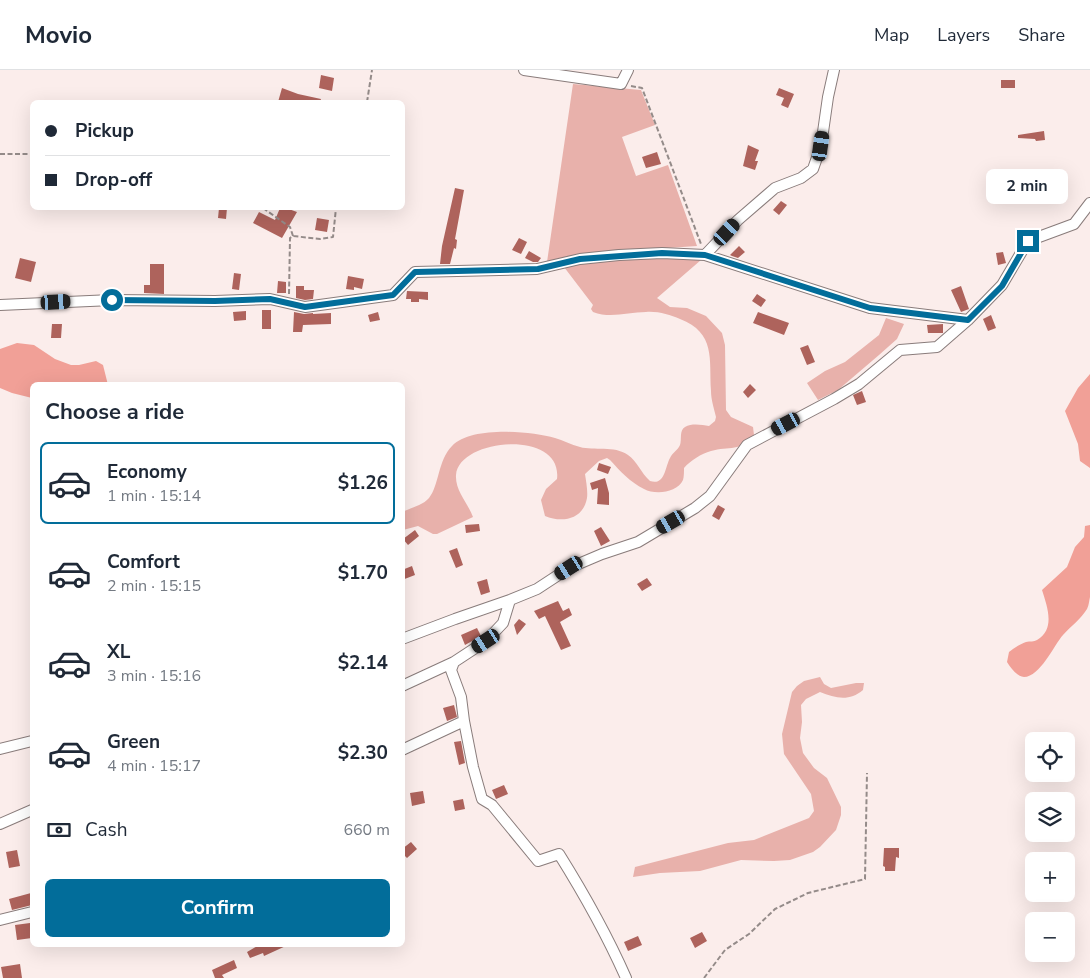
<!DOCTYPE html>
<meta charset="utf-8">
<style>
:root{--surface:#fff;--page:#f6f6f7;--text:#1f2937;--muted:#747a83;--line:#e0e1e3;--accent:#026d9a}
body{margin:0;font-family:"Nunito Sans",sans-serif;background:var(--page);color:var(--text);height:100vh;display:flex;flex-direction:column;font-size:19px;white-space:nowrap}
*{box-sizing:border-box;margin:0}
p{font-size:16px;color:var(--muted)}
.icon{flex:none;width:28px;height:28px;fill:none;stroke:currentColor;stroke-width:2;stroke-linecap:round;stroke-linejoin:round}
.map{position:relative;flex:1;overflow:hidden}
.sheet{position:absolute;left:30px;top:312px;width:375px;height:565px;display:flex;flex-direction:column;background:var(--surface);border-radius:8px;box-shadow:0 5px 20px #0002}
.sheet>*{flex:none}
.hud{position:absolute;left:30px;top:30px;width:375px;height:110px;border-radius:8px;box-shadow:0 5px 20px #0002;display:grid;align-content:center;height:110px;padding:0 15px;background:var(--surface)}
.fabs{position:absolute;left:1025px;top:662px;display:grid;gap:10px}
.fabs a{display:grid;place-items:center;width:50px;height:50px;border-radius:8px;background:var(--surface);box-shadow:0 5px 20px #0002;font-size:25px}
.end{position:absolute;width:22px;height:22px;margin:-11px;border:6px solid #026d9a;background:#fff;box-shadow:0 0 0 2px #fff}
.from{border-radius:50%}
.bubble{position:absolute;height:35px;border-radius:8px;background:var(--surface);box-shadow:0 5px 20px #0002;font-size:16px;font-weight:700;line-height:35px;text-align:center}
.car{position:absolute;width:15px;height:30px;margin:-15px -8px;border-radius:6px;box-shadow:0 0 4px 1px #0007;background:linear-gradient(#222 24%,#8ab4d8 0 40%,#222 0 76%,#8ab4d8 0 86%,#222 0)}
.hud b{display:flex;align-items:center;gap:18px;height:48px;font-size:19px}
.hud b+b{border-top:1px solid var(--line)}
.hud i{width:12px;height:12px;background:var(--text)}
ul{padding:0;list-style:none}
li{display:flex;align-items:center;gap:15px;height:82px;margin:0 10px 8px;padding:0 5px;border:2px solid transparent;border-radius:8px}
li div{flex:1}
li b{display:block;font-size:19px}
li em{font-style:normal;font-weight:700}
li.current{border-color:var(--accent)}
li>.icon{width:45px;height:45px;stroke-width:1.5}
h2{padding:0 15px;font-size:22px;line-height:60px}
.pay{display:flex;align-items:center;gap:12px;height:55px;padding:0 15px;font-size:19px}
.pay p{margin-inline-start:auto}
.button{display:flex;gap:10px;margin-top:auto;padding:10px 15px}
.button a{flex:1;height:58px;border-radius:8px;background:var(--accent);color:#fff;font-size:20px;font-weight:700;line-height:58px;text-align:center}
header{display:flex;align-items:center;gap:30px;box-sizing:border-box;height:70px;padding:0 25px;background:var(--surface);border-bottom:1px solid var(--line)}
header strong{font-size:24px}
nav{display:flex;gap:28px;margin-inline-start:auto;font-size:18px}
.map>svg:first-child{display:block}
.green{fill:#e8b1ab}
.forest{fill:#f1a097}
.building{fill:#ae635c}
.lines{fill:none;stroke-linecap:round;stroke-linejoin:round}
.street-casing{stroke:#897c7b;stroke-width:12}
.path{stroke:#948b89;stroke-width:2;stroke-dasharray:5 2.5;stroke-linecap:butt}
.street{stroke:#fff;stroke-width:10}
.route{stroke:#026d9a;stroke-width:6}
</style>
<header>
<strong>Movio</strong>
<nav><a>Map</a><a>Layers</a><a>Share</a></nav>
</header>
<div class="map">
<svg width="1090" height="908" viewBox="0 0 1090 908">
<rect width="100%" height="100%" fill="#fbedeb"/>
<path class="green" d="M 573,14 L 641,20 L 655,55 L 622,67 L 636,106 L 668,95 L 697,176 L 580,184 L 547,192 Z
M 685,186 L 701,190 L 657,228 L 670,237 L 687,238 L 706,246 L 722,263 L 725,275 L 726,340 L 731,347 L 753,357 L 754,365 C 741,382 729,376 711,381 C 701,384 691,390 684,398 C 684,401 684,407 683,410 C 677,423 655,425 644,419 C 630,412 620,401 610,390 L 607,388 L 599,391 L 585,404 C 586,411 588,421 587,428 C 583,450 562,453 545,446 L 541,430 L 546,419 L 557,409 C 563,359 459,368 456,405 C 455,421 468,433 473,447 L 437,464 L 433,464 L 418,456 L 403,460 L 402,442 C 411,438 423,435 429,428 C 439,416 438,390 452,376 C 471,356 530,361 555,368 C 563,370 571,375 580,377 C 594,381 614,375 628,385 C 637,391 641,403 650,411 C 665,416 665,397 670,388 C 672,383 678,380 680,375 C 682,370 679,360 685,357 C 692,353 702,355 709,356 L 715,351 L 716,347 C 714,338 711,330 711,321 C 709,289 716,263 680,249 C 670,245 658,241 646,242 C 628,242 611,249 593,242 L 591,239 L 593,235 L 564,197 L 580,192 Z
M 886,248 L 904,254 L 897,269 L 879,285 L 838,320 L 818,330 L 807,313 L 825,301 L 845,292 L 879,265 Z
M 820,607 L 824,614 L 831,618 L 856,613 L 864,613 L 863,620 C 849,632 835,628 820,622 L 806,629 L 801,635 L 802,652 L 800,668 L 803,683 L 814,698 L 827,708 L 841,737 L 841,745 L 836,760 L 820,777 L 813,782 L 790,790 L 774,791 L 741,790 L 700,801 L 660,803 L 633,807 L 635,797 L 728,773 L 754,770 L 809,748 L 814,741 L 811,724 L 784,684 L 782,664 L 792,622 L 797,616 L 804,611 Z"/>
<path class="forest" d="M 17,273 L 34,275 L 55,289 L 71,295 L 79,295 L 96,291 L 103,295 L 108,315 L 32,315 L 32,328 L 12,323 L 0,318 L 0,279 Z
M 1090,304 L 1090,398 L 1080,391 L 1078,374 L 1065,341 L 1078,318 Z
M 1090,455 L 1090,527 C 1089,531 1089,535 1087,539 C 1081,549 1071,556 1063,565 C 1054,575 1040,607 1024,607 C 1016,606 1011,598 1007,592 L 1009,582 C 1014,578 1020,574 1026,572 C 1030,571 1034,572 1037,570 C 1056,559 1047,536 1042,520 L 1067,497 L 1075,477 L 1084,467 L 1085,456 Z"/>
<path class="building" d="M 321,5 L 334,8 L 332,21 L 319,18 Z
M 1001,10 L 1015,10 L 1015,18 L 1001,18 Z
M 282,18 L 298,24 L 321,29 L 320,32 L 278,32 Z
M 779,18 L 794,24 L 788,38 L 781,35 L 784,28 L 776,25 Z
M 1044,61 L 1045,70 L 1036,71 L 1035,69 L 1018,68 L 1018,65 Z
M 748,75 L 759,80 L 755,91 L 758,91 L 755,100 L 743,96 Z
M 657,82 L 661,94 L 646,98 L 642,87 Z
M 455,118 L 464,120 L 455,169 L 457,170 L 456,179 L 454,178 L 450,194 L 440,194 L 442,176 Z
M 781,131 L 787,135 L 779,145 L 773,140 Z
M 219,138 L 227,138 L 226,149 L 218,148 Z
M 280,138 L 285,140 L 286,138 L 297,142 L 282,168 L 253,153 L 259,142 L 275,150 Z
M 317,148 L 329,150 L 327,162 L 315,160 Z
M 519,168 L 527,172 L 521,184 L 512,180 Z
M 739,176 L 745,182 L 738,188 L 732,186 L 730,185 Z
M 529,181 L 541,188 L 538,192 L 533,192 L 525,188 Z
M 1003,182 L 1006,193 L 998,195 L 996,183 Z
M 20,188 L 36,192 L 31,212 L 15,208 Z
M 150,194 L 164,194 L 164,224 L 144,223 L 144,215 L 150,215 Z
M 234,203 L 241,204 L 239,220 L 232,219 Z
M 348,206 L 364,209 L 362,219 L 354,217 L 354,220 L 346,219 Z
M 278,211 L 286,212 L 286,223 L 277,223 Z
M 296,216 L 304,216 L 304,220 L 314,220 L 313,229 L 305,230 L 296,228 Z
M 961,216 L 969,239 L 961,242 L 951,220 Z
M 407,221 L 428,222 L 428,230 L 419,229 L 419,232 L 411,232 L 411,229 L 406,229 Z
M 757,224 L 766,230 L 761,237 L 752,231 Z
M 262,240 L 271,240 L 271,259 L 262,259 Z
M 246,241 L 246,250 L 234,251 L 233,242 Z
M 294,242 L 304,244 L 313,243 L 313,244 L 331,243 L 331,254 L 303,255 L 302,262 L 293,262 Z
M 378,242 L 380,250 L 370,252 L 368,245 Z
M 758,242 L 789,253 L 784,265 L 753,253 Z
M 991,245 L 996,258 L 988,261 L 983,249 Z
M 52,254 L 62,254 L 61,268 L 51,268 Z
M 943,254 L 943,263 L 928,263 L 927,255 Z
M 808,275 L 815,292 L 807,295 L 800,278 Z
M 750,314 L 756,320 L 748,328 L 743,322 Z
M 862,321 L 866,332 L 857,335 L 853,325 Z
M 599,393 L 611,397 L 608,404 L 597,400 Z
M 605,408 L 609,423 L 609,435 L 597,434 L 598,418 L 592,420 L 590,413 Z
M 718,435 L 725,439 L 719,450 L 712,446 Z
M 479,454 L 480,461 L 466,463 L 465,455 Z
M 601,457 L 610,471 L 601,476 L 594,461 Z
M 415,460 L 419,466 L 408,475 L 403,469 Z
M 457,478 L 463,495 L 456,498 L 449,481 Z
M 412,496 L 415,505 L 402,510 L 402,500 Z
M 647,508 L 652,515 L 642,521 L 637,514 Z
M 487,509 L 490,522 L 481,525 L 477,512 Z
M 558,531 L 563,541 L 569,538 L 572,545 L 560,552 L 571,576 L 561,580 L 545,546 L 539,549 L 534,541 Z
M 519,549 L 526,554 L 517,565 L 514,555 Z
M 477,558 L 481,566 L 465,575 L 461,565 Z
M 454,635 L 457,647 L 447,651 L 443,638 Z
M 461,671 L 465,693 L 459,695 L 454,672 Z
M 504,715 L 508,724 L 496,729 L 492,720 Z
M 423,721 L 425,733 L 412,736 L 410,723 Z
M 463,729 L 465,739 L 455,741 L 453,731 Z
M 411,772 L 417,779 L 407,788 L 402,783 L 402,779 Z
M 884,778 L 899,778 L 899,788 L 896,787 L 895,801 L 885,801 L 885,797 L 883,796 Z
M 17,780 L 20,796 L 9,798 L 6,782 Z
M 31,823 L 32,835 L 12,840 L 9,829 Z
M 30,853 L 32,868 L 17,870 L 15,855 Z
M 702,862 L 707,871 L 695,878 L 690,868 Z
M 638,866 L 642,875 L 628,881 L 624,872 Z
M 259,875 L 288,875 L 264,886 L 263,883 L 250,888 L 247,882 Z
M 234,890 L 237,898 L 222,905 L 224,908 L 215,908 L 212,900 Z
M 20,894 L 22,908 L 3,908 L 1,897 Z"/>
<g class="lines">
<g class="street-casing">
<path id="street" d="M 524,0 L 621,14 L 628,0
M 705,185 L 738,150 L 775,118 L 801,108 L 813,99 L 821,76 L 828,27 L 834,0
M 0,235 L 112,230 L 215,231 L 270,229 L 305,237 L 393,225 L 415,202 L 537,199 L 580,189 L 619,185 L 662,183 L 705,185 L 870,238 L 968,250
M 402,569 L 455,549 L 510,530 L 537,519 L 569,498 L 602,484 L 638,472 L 695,438 L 710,426 L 747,375 L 834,329 L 859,314 L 900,280 L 937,277 L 968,250 L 1002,215 L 1028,171 L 1074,154 L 1090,133
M 402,616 L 454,592
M 464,651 L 473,697 L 482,729 L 492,735 L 538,791 L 559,784 C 584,824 607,865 626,908
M 0,679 L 32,671
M 402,680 L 464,651 L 461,627 L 451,600 L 454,592 L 486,571 L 503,553 L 510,530
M 0,754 L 32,740
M 0,850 L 32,842"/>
</g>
<path class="path" d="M 631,16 L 642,18 L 701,174
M 367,32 L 372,0
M 0,84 L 32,84
M 263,138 L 290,157 L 293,166
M 289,224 L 290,168 L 293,166 L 320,169 L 333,167 L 336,138
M 704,908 L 725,880 L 749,864 L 775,839 L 808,823 L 865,809 L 867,703"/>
<use href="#street" class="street"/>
</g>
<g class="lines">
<path class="route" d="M 112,230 L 215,231 L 270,229 L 305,237 L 393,225 L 415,202 L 538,199 L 580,189 L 662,183 L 705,185 L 870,238 L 968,250 L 1002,216 L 1028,171"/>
</g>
</svg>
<div class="fabs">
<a><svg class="icon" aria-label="locate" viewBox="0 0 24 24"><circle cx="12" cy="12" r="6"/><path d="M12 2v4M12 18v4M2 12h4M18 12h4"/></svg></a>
<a><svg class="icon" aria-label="layers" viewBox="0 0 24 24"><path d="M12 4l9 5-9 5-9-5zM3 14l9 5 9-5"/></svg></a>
<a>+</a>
<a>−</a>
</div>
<i class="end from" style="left:112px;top:230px"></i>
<i class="end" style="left:1028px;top:171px"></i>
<div class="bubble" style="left:986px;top:99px;width:82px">2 min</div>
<i class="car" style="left:821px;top:76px;rotate:8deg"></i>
<i class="car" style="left:727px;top:162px;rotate:43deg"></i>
<i class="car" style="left:56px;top:232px;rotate:87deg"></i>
<i class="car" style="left:786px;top:354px;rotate:242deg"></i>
<i class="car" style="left:671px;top:452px;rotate:240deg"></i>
<i class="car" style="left:569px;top:498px;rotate:237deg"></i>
<i class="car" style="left:486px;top:571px;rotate:237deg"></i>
<div class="hud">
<b><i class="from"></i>Pickup</b>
<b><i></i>Drop-off</b>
</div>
<section class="sheet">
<h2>Choose a ride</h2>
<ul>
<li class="current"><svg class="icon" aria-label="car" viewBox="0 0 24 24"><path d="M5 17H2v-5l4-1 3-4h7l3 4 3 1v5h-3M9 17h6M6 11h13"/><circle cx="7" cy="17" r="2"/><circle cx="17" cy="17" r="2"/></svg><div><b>Economy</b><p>1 min · 15:14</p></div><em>$1.26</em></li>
<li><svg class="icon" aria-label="car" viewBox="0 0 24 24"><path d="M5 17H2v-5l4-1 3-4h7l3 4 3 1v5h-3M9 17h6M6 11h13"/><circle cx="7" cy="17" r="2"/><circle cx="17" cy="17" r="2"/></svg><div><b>Comfort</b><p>2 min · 15:15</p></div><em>$1.70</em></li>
<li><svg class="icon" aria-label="car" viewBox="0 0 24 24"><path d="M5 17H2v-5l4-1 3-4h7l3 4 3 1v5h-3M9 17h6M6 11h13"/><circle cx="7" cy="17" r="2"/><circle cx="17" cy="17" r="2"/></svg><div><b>XL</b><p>3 min · 15:16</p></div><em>$2.14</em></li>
<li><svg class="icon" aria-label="car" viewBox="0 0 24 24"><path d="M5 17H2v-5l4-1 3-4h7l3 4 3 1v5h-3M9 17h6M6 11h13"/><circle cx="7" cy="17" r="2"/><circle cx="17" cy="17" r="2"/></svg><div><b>Green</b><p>4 min · 15:17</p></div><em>$2.30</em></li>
</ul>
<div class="pay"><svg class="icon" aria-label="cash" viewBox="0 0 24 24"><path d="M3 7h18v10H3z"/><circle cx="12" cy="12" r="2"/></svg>Cash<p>660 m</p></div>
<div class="button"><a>Confirm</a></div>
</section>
</div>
